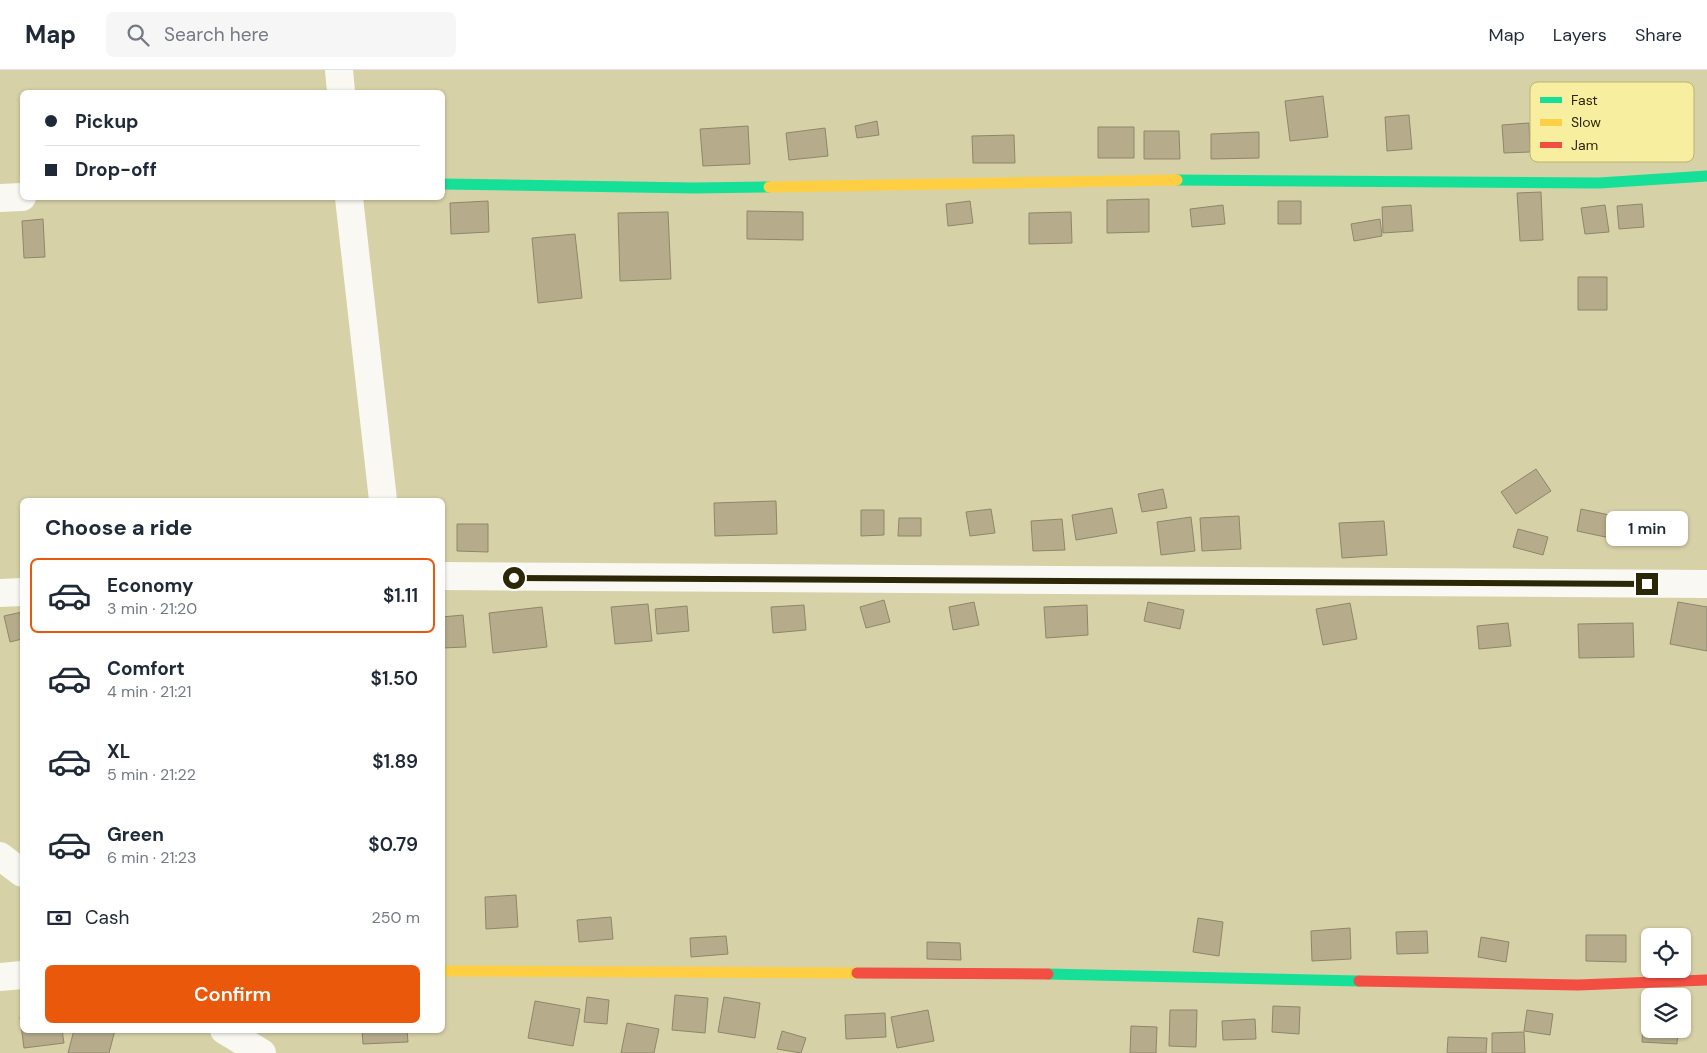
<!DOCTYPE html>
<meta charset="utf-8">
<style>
:root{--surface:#fff;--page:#f6f6f7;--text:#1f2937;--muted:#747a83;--line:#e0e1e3;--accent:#ea580c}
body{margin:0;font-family:"DM Sans",sans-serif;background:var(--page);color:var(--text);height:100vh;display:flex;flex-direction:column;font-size:19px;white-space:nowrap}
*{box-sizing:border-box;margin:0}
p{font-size:16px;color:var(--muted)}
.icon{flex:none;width:28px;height:28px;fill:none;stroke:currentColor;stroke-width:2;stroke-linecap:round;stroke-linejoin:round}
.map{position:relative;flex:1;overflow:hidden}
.details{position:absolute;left:20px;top:428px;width:425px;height:535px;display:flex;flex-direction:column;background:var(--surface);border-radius:8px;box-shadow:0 1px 4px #0004}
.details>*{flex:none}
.guide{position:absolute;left:20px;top:20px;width:425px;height:110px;border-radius:8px;box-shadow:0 1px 4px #0004;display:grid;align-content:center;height:110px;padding:0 25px;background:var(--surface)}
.buttons{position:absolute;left:1641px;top:858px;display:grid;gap:10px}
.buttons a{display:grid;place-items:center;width:50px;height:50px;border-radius:8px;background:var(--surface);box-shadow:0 1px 4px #0004;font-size:25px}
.end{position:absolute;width:22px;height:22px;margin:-11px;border:6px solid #2c2807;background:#fff;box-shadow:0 0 0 2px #fff}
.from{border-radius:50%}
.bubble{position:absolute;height:35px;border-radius:8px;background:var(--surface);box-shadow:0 1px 4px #0004;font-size:16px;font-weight:600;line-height:35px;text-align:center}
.guide b{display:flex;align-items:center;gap:18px;height:48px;font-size:19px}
.guide b+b{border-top:1px solid var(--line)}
.guide i{width:12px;height:12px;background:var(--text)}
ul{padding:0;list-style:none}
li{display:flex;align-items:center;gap:15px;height:75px;margin:0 10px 8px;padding:0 15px;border:2px solid transparent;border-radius:8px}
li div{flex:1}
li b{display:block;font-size:19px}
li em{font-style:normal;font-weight:600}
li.on{border-color:var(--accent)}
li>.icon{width:45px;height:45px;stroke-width:1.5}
h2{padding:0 25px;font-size:22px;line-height:60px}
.pay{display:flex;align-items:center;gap:12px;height:55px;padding:0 25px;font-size:19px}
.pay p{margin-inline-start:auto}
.button{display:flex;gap:10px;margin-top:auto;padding:10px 25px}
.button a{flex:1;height:58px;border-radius:8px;background:var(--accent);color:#fff;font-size:20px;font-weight:600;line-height:58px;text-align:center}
header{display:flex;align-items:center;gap:30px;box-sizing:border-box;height:70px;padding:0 25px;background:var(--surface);border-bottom:1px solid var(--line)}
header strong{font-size:24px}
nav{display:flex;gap:28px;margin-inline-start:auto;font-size:18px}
.search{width:350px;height:45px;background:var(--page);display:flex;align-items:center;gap:12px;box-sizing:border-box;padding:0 18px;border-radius:8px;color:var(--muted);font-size:19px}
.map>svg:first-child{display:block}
.building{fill:#b6ac8c;stroke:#8e8669}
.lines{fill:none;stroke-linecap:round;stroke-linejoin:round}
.street{stroke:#f9f8f2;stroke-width:28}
.fast{stroke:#16e098;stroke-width:11}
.slow{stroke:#ffcf43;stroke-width:11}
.jam{stroke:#f24e42;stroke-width:11}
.route{stroke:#2c2807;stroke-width:6}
.key{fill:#f8ee9f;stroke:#bbb371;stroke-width:1}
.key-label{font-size:14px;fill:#2c2807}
</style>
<header>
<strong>Map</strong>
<div class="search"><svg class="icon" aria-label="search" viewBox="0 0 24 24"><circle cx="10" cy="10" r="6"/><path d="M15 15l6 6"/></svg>Search here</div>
<nav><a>Map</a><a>Layers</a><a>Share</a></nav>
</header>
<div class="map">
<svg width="1707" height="983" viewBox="0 0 1707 983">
<rect width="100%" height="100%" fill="#d7d1a7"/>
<path class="building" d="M 1323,26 L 1328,67 L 1290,71 L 1285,31 Z
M 1409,45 L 1412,79 L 1387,81 L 1385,47 Z
M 877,51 L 879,65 L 857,68 L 855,56 Z
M 1529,53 L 1530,82 L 1504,83 L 1502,55 Z
M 748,56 L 750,94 L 703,96 L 700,59 Z
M 1098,57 L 1134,57 L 1134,88 L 1098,88 Z
M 825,58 L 828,86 L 789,90 L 786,63 Z
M 1144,61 L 1179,61 L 1180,89 L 1144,89 Z
M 1259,62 L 1259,88 L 1211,89 L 1211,64 Z
M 1014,65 L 1015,93 L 973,93 L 972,66 Z
M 1541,122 L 1543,170 L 1520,171 L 1517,123 Z
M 1149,129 L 1149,162 L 1107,163 L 1107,130 Z
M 488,131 L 489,162 L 451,164 L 450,133 Z
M 970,131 L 973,153 L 948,156 L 946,134 Z
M 1278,131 L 1301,131 L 1301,154 L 1278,154 Z
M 1642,134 L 1644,157 L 1619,159 L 1617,136 Z
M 1223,135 L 1225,154 L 1192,157 L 1190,139 Z
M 1411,135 L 1413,161 L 1383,163 L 1382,137 Z
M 1605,135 L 1609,162 L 1585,164 L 1581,138 Z
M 747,141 L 803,142 L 803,170 L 747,169 Z
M 668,142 L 671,209 L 620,211 L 618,143 Z
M 1071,142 L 1072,173 L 1029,174 L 1029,143 Z
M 43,149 L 45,187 L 24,188 L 22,151 Z
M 1380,149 L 1382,166 L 1354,171 L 1351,154 Z
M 575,164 L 582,228 L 538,233 L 532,168 Z
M 1578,207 L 1607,207 L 1607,240 L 1578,240 Z
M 1536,399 L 1551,421 L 1516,444 L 1501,422 Z
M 1163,419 L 1167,438 L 1142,442 L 1138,424 Z
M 776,431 L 777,464 L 715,466 L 714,433 Z
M 1112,438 L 1117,463 L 1076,470 L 1072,445 Z
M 991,439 L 995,463 L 970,466 L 966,442 Z
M 1581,439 L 1619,447 L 1615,469 L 1577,461 Z
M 861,440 L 884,440 L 884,465 L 861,466 Z
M 1239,446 L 1241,479 L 1202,481 L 1200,448 Z
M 1191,447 L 1195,481 L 1161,485 L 1157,452 Z
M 899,448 L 921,448 L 921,466 L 898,466 Z
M 1062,449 L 1065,480 L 1033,481 L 1031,451 Z
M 1384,451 L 1387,485 L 1342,488 L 1339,453 Z
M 457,454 L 488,454 L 488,482 L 457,481 Z
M 1518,459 L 1548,467 L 1543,485 L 1513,477 Z
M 884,530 L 890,552 L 866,558 L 860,537 Z
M 974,532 L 979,555 L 953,560 L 949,537 Z
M 1148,532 L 1184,540 L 1180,559 L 1144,551 Z
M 1678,532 L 1707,537 L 1707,581 L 1670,574 Z
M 1350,533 L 1357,569 L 1323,575 L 1316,539 Z
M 648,534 L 652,571 L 615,574 L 611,537 Z
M 804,535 L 806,560 L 773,563 L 771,537 Z
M 1087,535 L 1088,565 L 1046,568 L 1044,537 Z
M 687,536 L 689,561 L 657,564 L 655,539 Z
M 542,537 L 547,577 L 493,583 L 489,543 Z
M 22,542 L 22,569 L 10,572 L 4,546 Z
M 463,545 L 466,577 L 442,578 L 442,547 Z
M 1508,553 L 1511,576 L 1479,579 L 1477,556 Z
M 1633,553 L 1634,587 L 1579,588 L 1578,554 Z
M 516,825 L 518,857 L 486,859 L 485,827 Z
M 611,847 L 613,869 L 579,872 L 577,850 Z
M 1198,848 L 1223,852 L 1219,886 L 1193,882 Z
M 1350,858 L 1351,889 L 1312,891 L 1311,861 Z
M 1427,861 L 1428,883 L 1397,884 L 1396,862 Z
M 1586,865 L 1626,865 L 1626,892 L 1586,891 Z
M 726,866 L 728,884 L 691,887 L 690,868 Z
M 1481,867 L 1509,872 L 1506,892 L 1478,887 Z
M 927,872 L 960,873 L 961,890 L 927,889 Z
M 675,925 L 708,928 L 705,963 L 672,960 Z
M 587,927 L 609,930 L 607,954 L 584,952 Z
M 724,927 L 760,933 L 755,968 L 718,962 Z
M 535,931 L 580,939 L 573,976 L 528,968 Z
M 1273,936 L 1300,937 L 1299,964 L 1272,962 Z
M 1644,936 L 1650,936 L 1650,959 L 1678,959 L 1677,974 L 1642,972 Z
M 928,940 L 934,971 L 897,978 L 891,947 Z
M 1170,940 L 1197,940 L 1196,977 L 1169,976 Z
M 1527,940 L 1553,944 L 1550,965 L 1524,961 Z
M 885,943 L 886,967 L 846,969 L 845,945 Z
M 22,946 L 22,960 L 62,960 L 64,973 L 24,978 L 20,947 Z
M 1255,949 L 1256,969 L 1223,970 L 1222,951 Z
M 627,953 L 659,959 L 654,983 L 621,983 Z
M 1131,956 L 1157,957 L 1156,983 L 1130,983 Z
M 74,960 L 115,960 L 109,983 L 68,983 Z
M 362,960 L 407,960 L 408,972 L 363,974 Z
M 782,961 L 806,968 L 801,983 L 777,979 Z
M 1524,962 L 1525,983 L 1492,983 L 1492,963 Z
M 1448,967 L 1487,968 L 1486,983 L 1447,983 Z"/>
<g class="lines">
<path class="street" d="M 339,0 L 341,22
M 0,128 L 22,127
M 349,128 L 383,430
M 442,506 L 1707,514
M 0,523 L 22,522
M 0,786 L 22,803
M 0,907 L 22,905
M 224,960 L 262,983"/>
<path class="fast" d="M 1177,110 L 1599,113 L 1707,106
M 442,114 L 694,118 L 769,117
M 1048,904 L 1359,911"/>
<path class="slow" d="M 769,117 L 1177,110
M 442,901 L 857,903"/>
<path class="jam" d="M 857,903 L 1048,904
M 1359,911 L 1578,915 L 1707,910"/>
</g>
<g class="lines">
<path class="route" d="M 514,508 L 1647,514"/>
</g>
<rect x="1530" y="12" width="164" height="80" rx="8" class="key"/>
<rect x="1540" y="27" width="22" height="6" fill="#16e098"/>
<rect x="1540" y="49" width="22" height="7" fill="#ffcf43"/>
<rect x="1540" y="72" width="22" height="6" fill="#f24e42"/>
<g class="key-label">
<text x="1571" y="35">Fast</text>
<text x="1571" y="57">Slow</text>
<text x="1571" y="80">Jam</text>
</g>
</svg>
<div class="buttons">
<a><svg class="icon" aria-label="locate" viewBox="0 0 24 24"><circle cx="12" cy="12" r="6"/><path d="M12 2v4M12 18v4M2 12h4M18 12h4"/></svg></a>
<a><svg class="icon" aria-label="layers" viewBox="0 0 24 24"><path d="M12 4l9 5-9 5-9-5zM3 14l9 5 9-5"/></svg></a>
</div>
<i class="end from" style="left:514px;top:508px"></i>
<i class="end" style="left:1647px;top:514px"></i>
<div class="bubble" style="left:1606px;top:441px;width:82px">1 min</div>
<div class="guide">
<b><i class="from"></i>Pickup</b>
<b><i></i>Drop-off</b>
</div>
<section class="details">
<h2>Choose a ride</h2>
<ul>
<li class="on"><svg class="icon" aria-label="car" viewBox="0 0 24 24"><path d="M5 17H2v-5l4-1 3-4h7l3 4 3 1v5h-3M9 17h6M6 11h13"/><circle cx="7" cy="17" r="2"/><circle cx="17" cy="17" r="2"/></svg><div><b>Economy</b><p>3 min · 21:20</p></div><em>$1.11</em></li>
<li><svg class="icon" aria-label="car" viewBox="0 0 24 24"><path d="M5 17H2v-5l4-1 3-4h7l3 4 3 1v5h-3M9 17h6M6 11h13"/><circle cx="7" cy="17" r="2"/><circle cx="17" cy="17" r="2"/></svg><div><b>Comfort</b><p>4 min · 21:21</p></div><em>$1.50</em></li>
<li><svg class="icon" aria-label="car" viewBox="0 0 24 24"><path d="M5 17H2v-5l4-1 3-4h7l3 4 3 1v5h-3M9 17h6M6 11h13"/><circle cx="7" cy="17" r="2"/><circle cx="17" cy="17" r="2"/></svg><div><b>XL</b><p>5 min · 21:22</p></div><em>$1.89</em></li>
<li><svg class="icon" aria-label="car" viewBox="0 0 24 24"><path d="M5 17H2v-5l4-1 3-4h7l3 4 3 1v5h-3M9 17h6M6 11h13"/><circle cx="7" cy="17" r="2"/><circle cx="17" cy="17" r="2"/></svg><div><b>Green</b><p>6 min · 21:23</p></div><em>$0.79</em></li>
</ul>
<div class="pay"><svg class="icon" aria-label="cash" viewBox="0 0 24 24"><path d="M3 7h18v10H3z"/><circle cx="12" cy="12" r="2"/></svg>Cash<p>250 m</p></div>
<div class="button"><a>Confirm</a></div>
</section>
</div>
